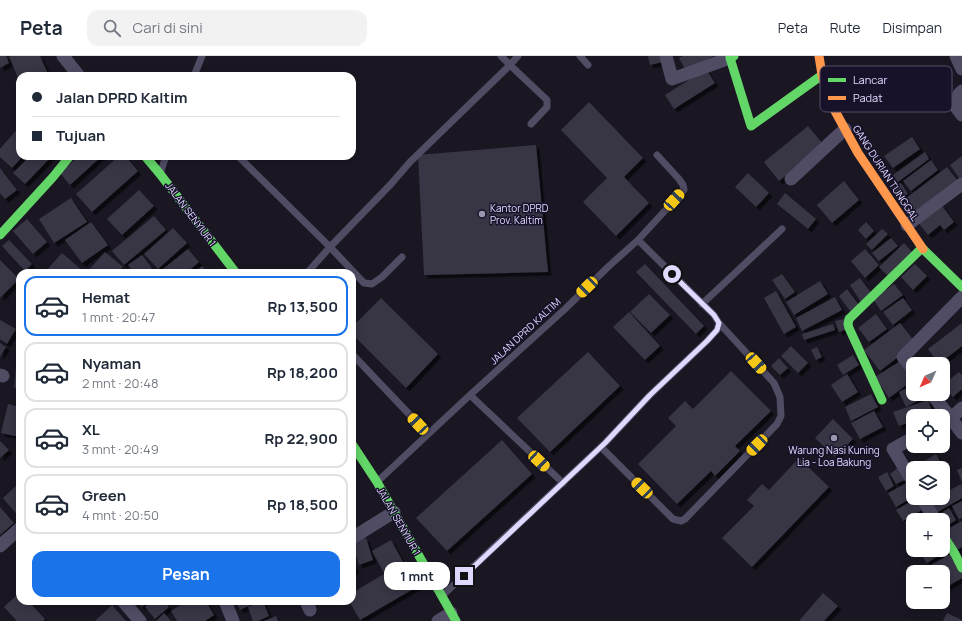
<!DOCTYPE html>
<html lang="id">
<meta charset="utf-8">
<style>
:root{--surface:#fff;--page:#f2f2f3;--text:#1f2937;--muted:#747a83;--line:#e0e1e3;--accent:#1a73e8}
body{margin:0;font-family:Manrope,sans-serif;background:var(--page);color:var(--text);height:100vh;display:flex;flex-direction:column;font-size:15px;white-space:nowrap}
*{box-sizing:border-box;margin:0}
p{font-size:13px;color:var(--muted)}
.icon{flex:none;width:22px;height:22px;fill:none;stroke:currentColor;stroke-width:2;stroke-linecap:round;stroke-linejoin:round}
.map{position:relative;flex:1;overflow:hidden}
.panel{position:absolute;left:16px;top:213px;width:340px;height:336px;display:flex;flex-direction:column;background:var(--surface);border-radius:12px;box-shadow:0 2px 10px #0003}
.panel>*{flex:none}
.guide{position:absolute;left:16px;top:16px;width:340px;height:88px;border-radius:12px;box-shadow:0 2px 10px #0003;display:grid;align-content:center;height:88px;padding:0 16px;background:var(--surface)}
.needle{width:26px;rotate:225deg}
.tools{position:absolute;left:906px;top:301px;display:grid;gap:8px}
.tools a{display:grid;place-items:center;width:44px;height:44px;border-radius:8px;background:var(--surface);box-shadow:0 2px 10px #0003;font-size:20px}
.end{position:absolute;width:18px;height:18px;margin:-9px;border:5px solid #e0d9ff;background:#111;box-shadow:0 0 0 2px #111}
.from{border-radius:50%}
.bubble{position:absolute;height:28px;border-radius:12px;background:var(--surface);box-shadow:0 2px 10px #0003;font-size:13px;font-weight:700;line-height:28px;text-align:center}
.car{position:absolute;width:12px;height:24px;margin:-12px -6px;border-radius:5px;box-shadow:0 0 3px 1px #0007;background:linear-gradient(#f5c518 24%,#345 0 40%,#f5c518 0 76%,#345 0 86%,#f5c518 0)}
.guide b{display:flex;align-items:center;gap:14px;height:38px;font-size:15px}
.guide b+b{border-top:1px solid var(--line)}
.guide i{width:10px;height:10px;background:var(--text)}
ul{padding:7px 0 0;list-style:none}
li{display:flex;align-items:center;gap:12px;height:60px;margin:0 8px 6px;padding:0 8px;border:2px solid var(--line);border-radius:12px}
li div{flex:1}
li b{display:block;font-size:15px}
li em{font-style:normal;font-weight:700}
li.current{border-color:var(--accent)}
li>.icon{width:36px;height:36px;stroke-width:1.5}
.action{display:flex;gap:8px;margin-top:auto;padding:8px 16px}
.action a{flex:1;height:46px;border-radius:12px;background:var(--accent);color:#fff;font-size:16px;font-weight:700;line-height:46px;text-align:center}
header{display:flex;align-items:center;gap:24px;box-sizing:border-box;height:56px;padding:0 20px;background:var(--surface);border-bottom:1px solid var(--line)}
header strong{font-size:19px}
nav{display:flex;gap:22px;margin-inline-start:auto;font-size:14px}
.search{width:280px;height:36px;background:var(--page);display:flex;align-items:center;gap:10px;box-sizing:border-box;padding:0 14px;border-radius:12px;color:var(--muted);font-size:15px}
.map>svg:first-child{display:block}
.building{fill:#393545;filter:url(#shadow)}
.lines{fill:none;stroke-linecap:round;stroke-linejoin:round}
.lane{stroke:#4f4c64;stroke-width:7}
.street{stroke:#4f4c64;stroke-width:13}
.fast{stroke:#63d668;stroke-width:9}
.slow{stroke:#ff974d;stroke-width:9}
.route{stroke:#e0d9ff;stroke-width:5}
.poi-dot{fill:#9b95b2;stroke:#171129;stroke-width:1.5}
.labels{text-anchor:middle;stroke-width:3;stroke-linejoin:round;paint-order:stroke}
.street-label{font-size:10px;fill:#e0d9ff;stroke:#171129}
.poi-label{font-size:10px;fill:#e0d9ff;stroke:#171129;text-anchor:start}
.key{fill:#171129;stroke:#534d69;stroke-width:1}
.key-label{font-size:11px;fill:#e0d9ff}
</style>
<header>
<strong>Peta</strong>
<div class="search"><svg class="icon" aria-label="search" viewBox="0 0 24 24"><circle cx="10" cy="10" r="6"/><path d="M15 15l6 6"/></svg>Cari di sini</div>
<nav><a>Peta</a><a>Rute</a><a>Disimpan</a></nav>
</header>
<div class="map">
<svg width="962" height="565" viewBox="0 0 962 565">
<defs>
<filter id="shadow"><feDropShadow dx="3.5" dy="3.5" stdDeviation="0" flood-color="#0009"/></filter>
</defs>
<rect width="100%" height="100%" fill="#1a1723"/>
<path class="building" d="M 0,0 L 6,0 L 9,7 L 0,12 Z
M 9,0 L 40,0 L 49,20 L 20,20 L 20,27 Z
M 648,0 L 665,0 L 667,5 L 650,9 Z
M 683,0 L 714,0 L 686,15 L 679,2 Z
M 706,13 L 715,27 L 674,53 L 665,39 Z
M 589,46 L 643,102 L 624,121 L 649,147 L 616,180 L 583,146 L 607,122 L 561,74 Z
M 20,70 L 20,100 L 23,100 L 12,112 L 0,101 L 0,93 Z
M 808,70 L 824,89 L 779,125 L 764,106 Z
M 912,81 L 920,93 L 893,112 L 884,100 Z
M 536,89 L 548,216 L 424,219 L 418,99 Z
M 925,96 L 929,103 L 898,126 L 893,119 Z
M 30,100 L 52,100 L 25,128 L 13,117 Z
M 79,100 L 102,100 L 70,129 L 60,117 Z
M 119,100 L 125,100 L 138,115 L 92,156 L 76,138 Z
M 962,100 L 962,121 L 960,123 L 950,109 Z
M 931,104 L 938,114 L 911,135 L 903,125 Z
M 947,111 L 958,125 L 916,157 L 905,143 Z
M 0,112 L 17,134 L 5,143 L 0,137 Z
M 748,117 L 769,137 L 756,151 L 735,131 Z
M 844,125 L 859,144 L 832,167 L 817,149 Z
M 901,127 L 908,138 L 898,144 L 891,132 Z
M 139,134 L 154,150 L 122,179 L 107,163 Z
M 785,137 L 816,163 L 808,173 L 777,148 Z
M 71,142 L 87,166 L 54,187 L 39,163 Z
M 940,147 L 954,166 L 944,174 L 940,169 L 928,179 L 917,165 Z
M 154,160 L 166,174 L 124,209 L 112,195 Z
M 27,163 L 47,186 L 33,198 L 13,175 Z
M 91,166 L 108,189 L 82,207 L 65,184 Z
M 866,166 L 874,175 L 866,183 L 858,174 Z
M 173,172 L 187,187 L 158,213 L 144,198 Z
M 882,173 L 888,178 L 872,194 L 866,188 Z
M 891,182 L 898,190 L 879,205 L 872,197 Z
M 9,184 L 32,208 L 25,215 L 2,190 Z
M 904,187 L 914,198 L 889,221 L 879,211 Z
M 188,193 L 199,206 L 186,217 L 158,217 Z
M 865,193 L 879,209 L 865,222 L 851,205 Z
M 105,196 L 123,211 L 117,217 L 86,217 Z
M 62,197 L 84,216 L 83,217 L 48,217 L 46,215 Z
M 142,199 L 152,212 L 145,217 L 134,217 L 128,209 Z
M 0,204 L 19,223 L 0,242 Z
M 645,208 L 704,270 L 696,278 L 636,216 Z
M 915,208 L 927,220 L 913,234 L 901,221 Z
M 202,210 L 208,217 L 194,217 Z
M 782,218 L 795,236 L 785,243 L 772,224 Z
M 860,222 L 872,238 L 861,246 L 850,229 Z
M 820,225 L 828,238 L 794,259 L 786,246 Z
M 894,228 L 903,239 L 881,255 L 873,243 Z
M 847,233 L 859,249 L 850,255 L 839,240 Z
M 776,235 L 796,271 L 784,278 L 764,242 Z
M 649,238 L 670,259 L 651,277 L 630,256 Z
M 835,241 L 842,254 L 802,275 L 796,262 Z
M 381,242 L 438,298 L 406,332 L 352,278 L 352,271 Z
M 903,242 L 912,254 L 893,269 L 883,256 Z
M 629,256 L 660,290 L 645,304 L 613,271 Z
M 876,258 L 887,273 L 869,286 L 858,272 Z
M 844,263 L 848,273 L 839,276 L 835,265 Z
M 0,264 L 16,273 L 7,288 L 0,283 Z
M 900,267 L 916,287 L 880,315 L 864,294 Z
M 962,267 L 962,290 L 939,308 L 928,293 Z
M 833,268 L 835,274 L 804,284 L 802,278 Z
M 0,287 L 6,291 L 0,301 Z
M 791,290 L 808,307 L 798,317 L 781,300 Z
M 817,291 L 822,301 L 816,304 L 811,294 Z
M 588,296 L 620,330 L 550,396 L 517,362 Z
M 853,299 L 859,309 L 843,319 L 837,309 Z
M 779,302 L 788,312 L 780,319 L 771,310 Z
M 902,304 L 913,320 L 913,324 L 889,342 L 875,321 Z
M 16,311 L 20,311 L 20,333 L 14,332 Z
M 731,315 L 771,355 L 735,390 L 740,395 L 715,420 L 711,415 L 677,448 L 638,408 L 676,370 L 668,362 L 685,345 L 693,353 Z
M 959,316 L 962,319 L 962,333 L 953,341 L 943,329 Z
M 847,318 L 858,336 L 842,346 L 831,329 Z
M 913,329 L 913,338 L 928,338 L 929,339 L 906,351 L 899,336 Z
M 871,338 L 878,351 L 851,365 L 845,351 Z
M 928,344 L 933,358 L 927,360 L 913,360 L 913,365 L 899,370 L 893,356 Z
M 8,348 L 20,351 L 20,381 L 1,377 Z
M 874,355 L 883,371 L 860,383 L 851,367 Z
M 833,363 L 853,383 L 835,401 L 815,382 Z
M 502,384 L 532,418 L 447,495 L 416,462 Z
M 0,385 L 9,394 L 0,402 Z
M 936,398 L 941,407 L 933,412 L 923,412 L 920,408 Z
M 799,402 L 829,431 L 752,511 L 722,482 L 754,450 L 747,444 L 762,428 L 769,434 Z
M 900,410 L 907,423 L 896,428 L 890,418 Z
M 962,412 L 962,426 L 957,414 Z
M 887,416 L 894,430 L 886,435 L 878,421 Z
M 943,424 L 947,433 L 943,435 Z
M 910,425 L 913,430 L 913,441 L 896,451 L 888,437 Z
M 961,428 L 962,431 L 962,442 L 936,457 L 929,446 L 935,442 L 943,442 L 943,438 Z
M 16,430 L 20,435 L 20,462 L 3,442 Z
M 917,442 L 924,453 L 903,465 L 896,454 Z
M 962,445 L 962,462 L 959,463 L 952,450 Z
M 0,451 L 14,467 L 0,479 Z
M 949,452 L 956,464 L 944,472 L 943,469 L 943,464 L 940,464 L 937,460 Z
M 913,463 L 913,481 L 905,467 Z
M 962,465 L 962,491 L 957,494 L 946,474 Z
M 366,482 L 373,504 L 359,509 L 352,486 Z
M 391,484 L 403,506 L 384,517 L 372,495 Z
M 949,493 L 927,507 L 918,494 L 943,494 Z
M 951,498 L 962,517 L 962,522 L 943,533 L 943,516 L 930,516 L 927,511 Z
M 406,505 L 420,529 L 360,564 L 349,545 L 352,545 L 352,537 Z
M 352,506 L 356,514 L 352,516 Z
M 20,536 L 20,545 L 28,545 L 45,563 L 43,565 L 17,565 L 4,551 Z
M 823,537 L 838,550 L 824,565 L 799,565 Z
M 137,545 L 149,545 L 142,551 Z
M 152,545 L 164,545 L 169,551 L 155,563 L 145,551 Z
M 187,545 L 206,545 L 214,559 L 205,565 L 177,565 L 171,555 Z
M 236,545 L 259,545 L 240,554 Z
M 263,545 L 269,560 L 258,565 L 253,565 L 248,551 Z
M 112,549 L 126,565 L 95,565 Z
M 164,557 L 171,565 L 156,565 Z
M 947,557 L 962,564 L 962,565 L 943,565 Z
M 276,560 L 278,565 L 264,565 Z"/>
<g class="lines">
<path class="lane" d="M 518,0 L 510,9 L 547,44 L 547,51 L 531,68
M 580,0 L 588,9
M 194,20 L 202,0
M 238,100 L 330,191 L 307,217
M 161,115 L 166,100
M 638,184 L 684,134 L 683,129 L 679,123 L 657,99
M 402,201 L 382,221 L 372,228 L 364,227 L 330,191 L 391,128 L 410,106 L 510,9 L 501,0
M 702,248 L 782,173
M 352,298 L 428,378
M 470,339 L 563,427
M 601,391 L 673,463 L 681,465 L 685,463 L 777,368 L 781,360 L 780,341 L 774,327 L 719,267
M 378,425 L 470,339 L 565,253 L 609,210 L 638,184 L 714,259 L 719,267 L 717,274 L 707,285 L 650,339 L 605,387 L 442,540"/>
<path class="street" d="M 63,0 L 79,20
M 666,0 L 672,23 L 730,2
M 956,0 L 962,13
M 962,35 L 959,38 L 956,51 L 962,59
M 791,123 L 845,73
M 907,169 L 962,128
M 913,313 L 903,301 L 962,241
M 0,319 L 3,320
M 932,338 L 962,377
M 943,366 L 951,362 L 962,352
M 913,382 L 893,393 L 913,426
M 922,442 L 935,464
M 352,482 L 394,456
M 0,490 L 20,472
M 123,545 L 140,565
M 225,545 L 233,565
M 306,545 L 310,554
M 438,565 L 451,557"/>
<path class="fast" d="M 734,0 L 730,2 L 751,70 L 822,19
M 145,100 L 160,118 L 236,217
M 0,179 L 53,121 L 70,100
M 923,193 L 962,231
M 882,344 L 849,272 L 848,268 L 849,263 L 922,192
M 352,388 L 377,426 L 456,565
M 943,479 L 955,498 L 962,512"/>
<path class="slow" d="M 819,0 L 822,19 L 829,44 L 858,97 L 923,193"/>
</g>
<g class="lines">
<path class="route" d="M 464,520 L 605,387 L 650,339 L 707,285 L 717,274 L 719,267 L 714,259 L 672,218"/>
</g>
<g class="poi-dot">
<circle cx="482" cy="158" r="4"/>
<circle cx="834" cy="382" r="4"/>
</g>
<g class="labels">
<g class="street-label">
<text transform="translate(886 117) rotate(57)" y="4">GANG DURIAN TUNGGAL</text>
<text transform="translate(191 158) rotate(53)" y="4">JALAN SENYIUR 1</text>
<text transform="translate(525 275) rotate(-43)" y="4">JALAN DPRD KALTIM</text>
<text transform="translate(399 465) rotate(60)" y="4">JALAN SENYIUR 1</text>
</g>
<g class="poi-label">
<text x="490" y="156">Kantor DPRD<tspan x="490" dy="12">Prov. Kaltim</tspan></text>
<text x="834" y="398" text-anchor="middle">Warung Nasi Kuning<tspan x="834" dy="12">Lia - Loa Bakung</tspan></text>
</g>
</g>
<rect x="820" y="10" width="132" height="46" rx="6" class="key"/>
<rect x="828" y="22" width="18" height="4" fill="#63d668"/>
<rect x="828" y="40" width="18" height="4" fill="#ff974d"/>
<g class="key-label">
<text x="853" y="28">Lancar</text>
<text x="853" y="46">Padat</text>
</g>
</svg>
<div class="tools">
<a><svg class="needle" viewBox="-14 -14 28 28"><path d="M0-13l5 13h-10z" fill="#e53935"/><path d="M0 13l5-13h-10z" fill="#747a83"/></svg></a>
<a><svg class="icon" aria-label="locate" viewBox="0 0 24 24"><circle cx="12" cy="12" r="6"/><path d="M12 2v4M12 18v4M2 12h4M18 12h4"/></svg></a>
<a><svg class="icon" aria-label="layers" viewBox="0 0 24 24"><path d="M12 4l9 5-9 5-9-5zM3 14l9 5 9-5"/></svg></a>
<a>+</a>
<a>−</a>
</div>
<i class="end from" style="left:672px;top:218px"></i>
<i class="end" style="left:464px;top:520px"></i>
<div class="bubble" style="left:384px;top:506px;width:66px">1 mnt</div>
<i class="car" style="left:674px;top:144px;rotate:42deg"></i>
<i class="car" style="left:587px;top:231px;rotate:226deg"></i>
<i class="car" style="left:756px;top:307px;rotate:138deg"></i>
<i class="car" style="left:418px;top:368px;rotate:317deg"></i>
<i class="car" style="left:757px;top:389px;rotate:224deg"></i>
<i class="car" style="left:539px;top:405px;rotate:133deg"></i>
<i class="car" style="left:642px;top:432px;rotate:314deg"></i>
<div class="guide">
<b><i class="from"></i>Jalan DPRD Kaltim</b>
<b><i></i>Tujuan</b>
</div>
<section class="panel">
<ul>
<li class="current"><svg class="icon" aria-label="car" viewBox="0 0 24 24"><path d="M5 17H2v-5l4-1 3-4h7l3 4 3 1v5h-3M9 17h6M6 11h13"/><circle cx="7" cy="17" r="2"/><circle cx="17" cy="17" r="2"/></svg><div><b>Hemat</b><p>1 mnt · 20:47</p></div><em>Rp 13,500</em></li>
<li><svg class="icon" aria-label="car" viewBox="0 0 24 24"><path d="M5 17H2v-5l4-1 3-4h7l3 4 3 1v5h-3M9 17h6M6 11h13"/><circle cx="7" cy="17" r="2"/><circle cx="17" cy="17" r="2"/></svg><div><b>Nyaman</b><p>2 mnt · 20:48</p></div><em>Rp 18,200</em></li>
<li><svg class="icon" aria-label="car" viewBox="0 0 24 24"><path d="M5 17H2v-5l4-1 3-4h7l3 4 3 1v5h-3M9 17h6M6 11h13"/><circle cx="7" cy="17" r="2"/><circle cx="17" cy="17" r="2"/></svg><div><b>XL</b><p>3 mnt · 20:49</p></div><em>Rp 22,900</em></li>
<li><svg class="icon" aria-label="car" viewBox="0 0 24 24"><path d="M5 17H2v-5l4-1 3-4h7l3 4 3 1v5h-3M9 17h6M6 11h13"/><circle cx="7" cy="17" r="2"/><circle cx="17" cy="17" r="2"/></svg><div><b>Green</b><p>4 mnt · 20:50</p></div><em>Rp 18,500</em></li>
</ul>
<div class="action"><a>Pesan</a></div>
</section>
</div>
